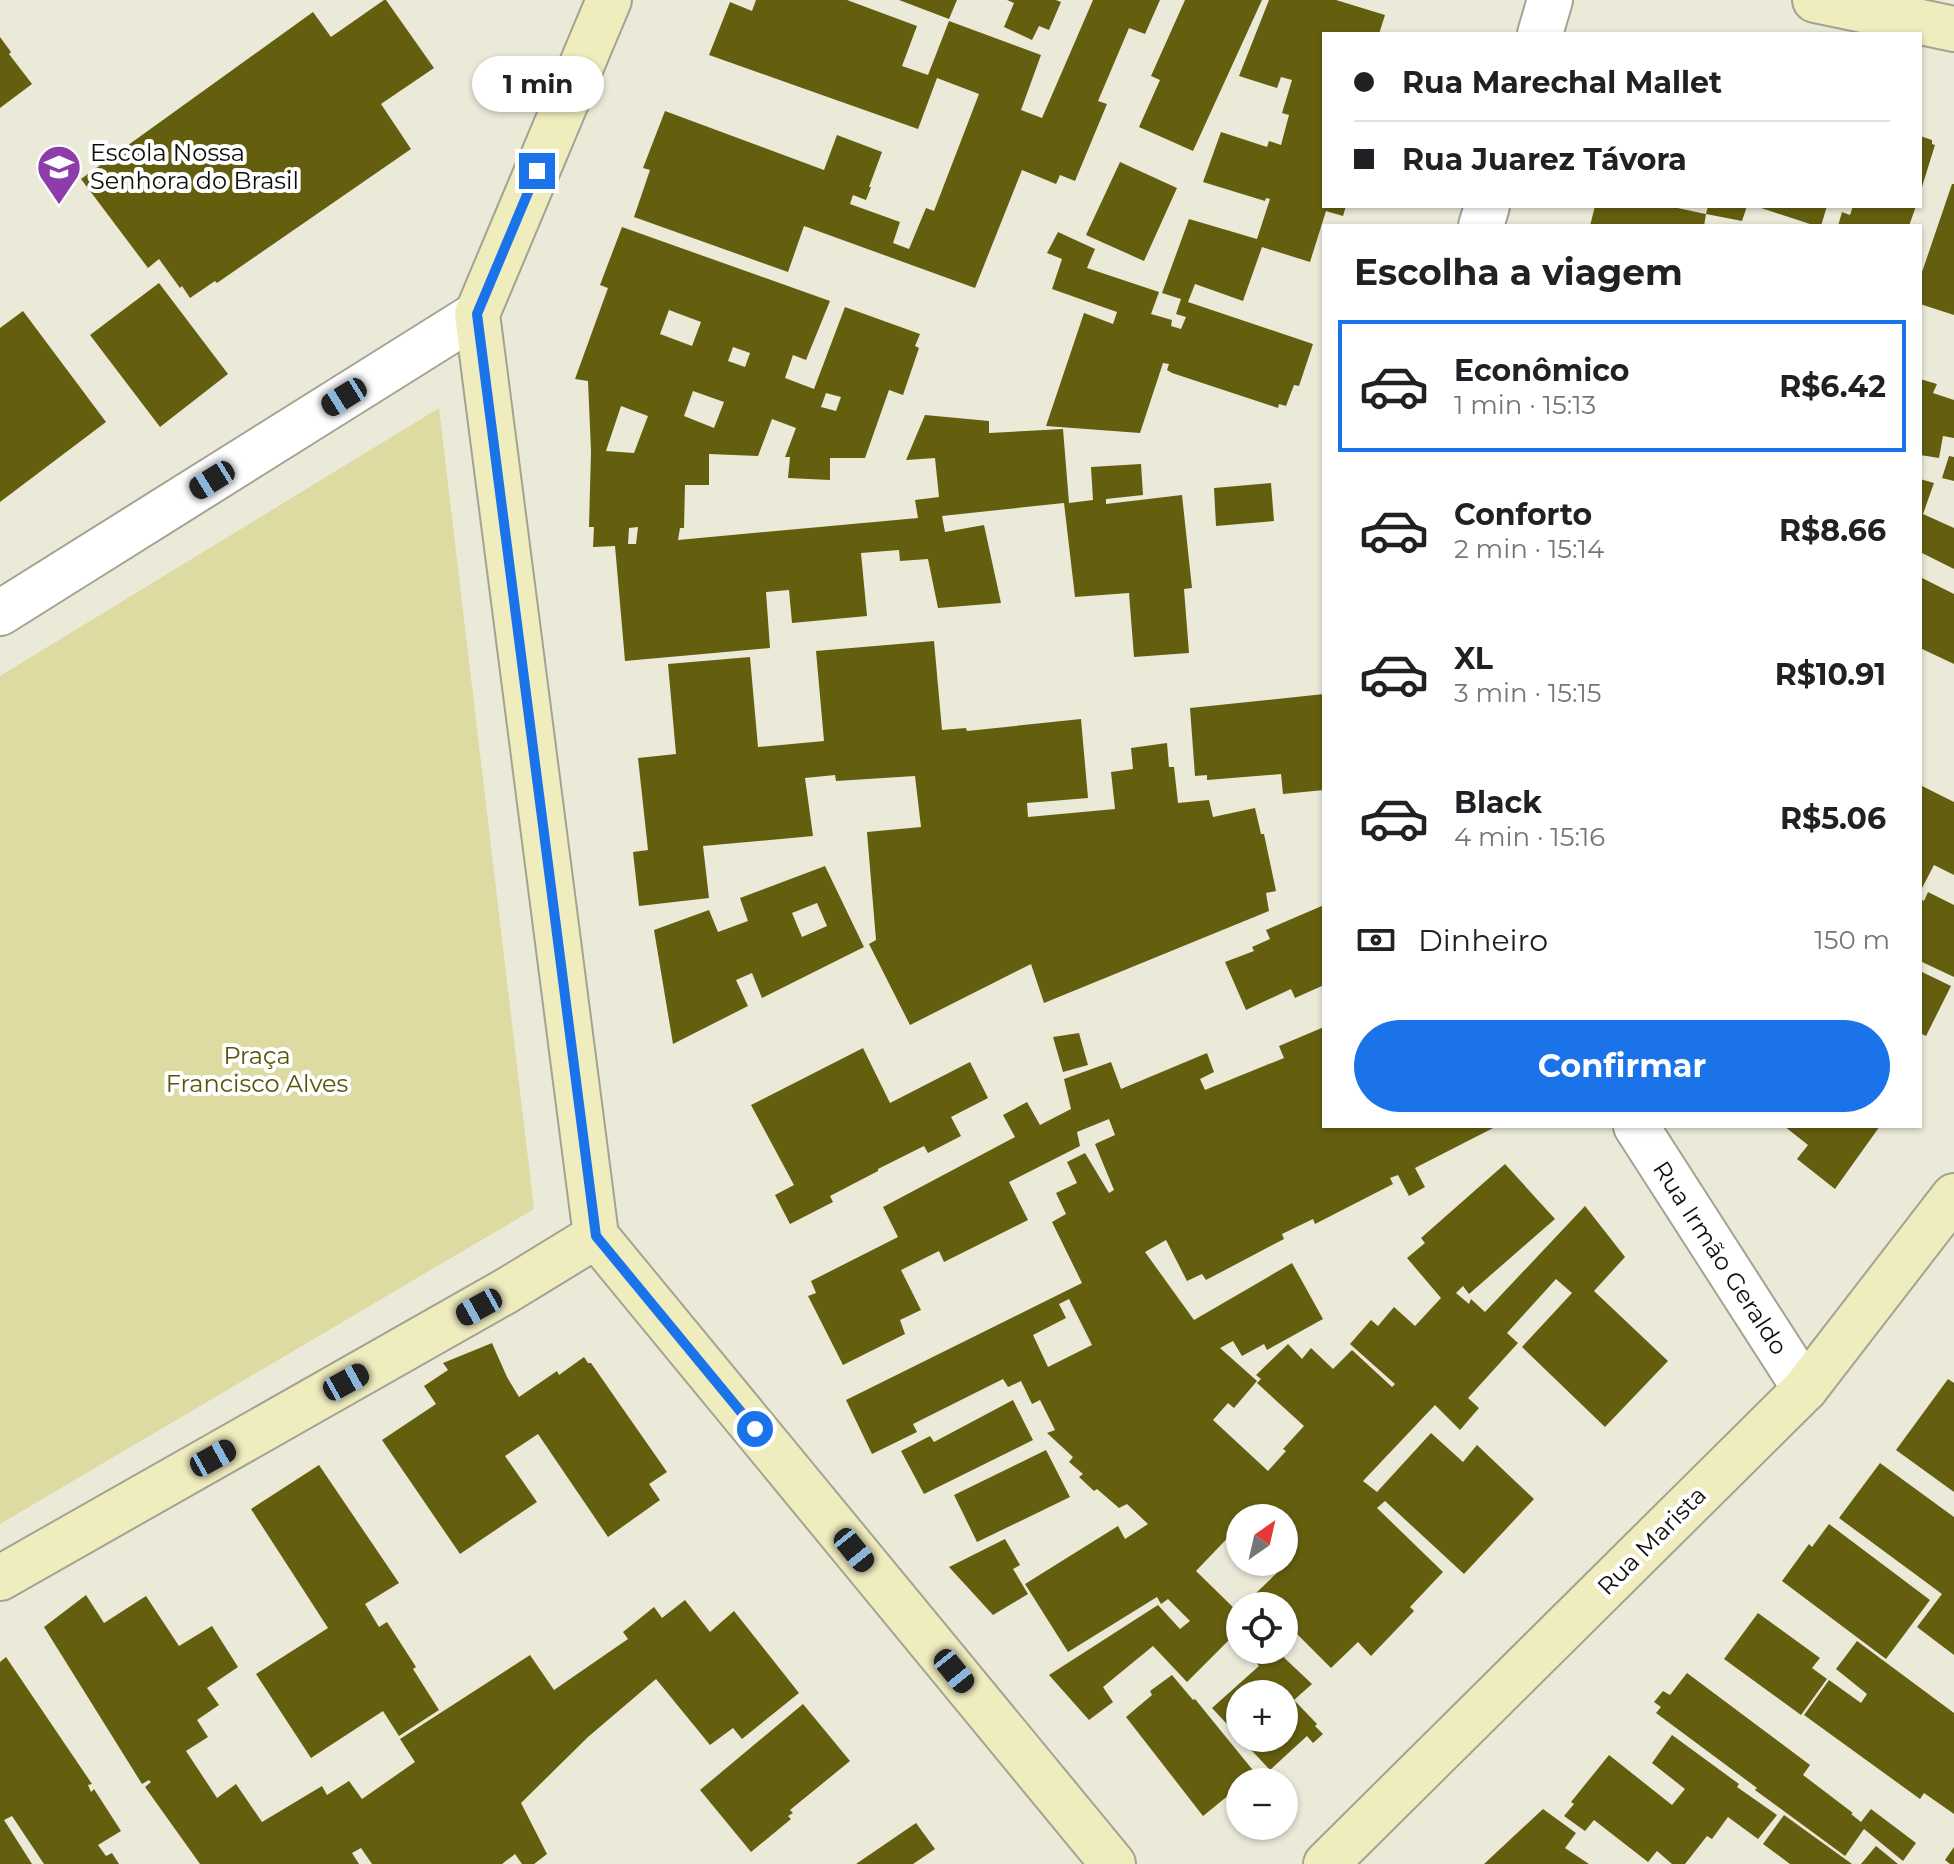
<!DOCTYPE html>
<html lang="pt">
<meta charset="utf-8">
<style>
:root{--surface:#fff;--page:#f6f6f6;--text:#202124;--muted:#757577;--line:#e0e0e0;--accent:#1a73e8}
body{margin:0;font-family:Montserrat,sans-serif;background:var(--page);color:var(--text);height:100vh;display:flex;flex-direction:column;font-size:30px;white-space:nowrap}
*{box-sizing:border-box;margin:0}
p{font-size:26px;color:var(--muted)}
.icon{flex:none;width:44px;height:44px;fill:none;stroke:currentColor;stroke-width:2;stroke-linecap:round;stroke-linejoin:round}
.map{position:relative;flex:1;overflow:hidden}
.panel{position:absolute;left:1322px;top:224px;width:600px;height:904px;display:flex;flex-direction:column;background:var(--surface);border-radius:0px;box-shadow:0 2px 6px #0004}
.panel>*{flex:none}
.top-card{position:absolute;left:1322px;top:32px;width:600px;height:176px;border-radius:0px;box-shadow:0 2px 6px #0004;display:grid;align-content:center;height:176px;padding:0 32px;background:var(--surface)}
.needle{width:52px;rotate:34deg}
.tools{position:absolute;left:1226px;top:1504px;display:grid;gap:16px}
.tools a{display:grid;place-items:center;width:72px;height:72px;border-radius:50%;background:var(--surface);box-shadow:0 2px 6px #0004;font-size:40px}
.end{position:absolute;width:36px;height:36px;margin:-18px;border:10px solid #1a73e8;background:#fff;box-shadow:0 0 0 4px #fff}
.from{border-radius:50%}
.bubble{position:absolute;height:56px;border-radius:28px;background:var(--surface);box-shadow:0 2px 6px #0004;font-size:26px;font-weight:700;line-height:56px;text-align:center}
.car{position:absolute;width:24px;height:48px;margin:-24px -12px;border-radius:10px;box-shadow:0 0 6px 2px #0007;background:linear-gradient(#222 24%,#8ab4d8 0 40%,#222 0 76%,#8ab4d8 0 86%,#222 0)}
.top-card b{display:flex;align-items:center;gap:28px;height:76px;font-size:30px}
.top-card b+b{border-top:2px solid var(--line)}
.top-card i{width:20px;height:20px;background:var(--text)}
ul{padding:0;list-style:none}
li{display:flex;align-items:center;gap:24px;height:132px;margin:0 16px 12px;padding:0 16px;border:4px solid transparent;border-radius:0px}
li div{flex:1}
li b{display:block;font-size:30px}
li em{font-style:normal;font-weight:700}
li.active{border-color:var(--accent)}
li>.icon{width:72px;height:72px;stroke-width:1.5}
h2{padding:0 32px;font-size:36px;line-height:96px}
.pay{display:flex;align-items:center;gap:20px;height:88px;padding:0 32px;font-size:30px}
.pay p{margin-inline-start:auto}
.action{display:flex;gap:16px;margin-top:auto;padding:16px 32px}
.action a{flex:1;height:92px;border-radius:48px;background:var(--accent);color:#fff;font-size:32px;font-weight:700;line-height:92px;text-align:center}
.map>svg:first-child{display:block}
.green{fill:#dddaa2}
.building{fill:#645f0f;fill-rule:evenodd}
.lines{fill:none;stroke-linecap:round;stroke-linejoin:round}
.street-casing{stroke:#a3a393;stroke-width:48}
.secondary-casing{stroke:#a3a393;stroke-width:48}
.street{stroke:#fff;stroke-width:44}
.secondary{stroke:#efecbe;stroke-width:44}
.route{stroke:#1a73e8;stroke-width:10}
.labels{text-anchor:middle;stroke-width:8;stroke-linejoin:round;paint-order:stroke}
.poi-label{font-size:24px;fill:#0f0f09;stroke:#fff;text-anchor:start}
.park-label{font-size:24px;fill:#585306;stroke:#fff}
.street-label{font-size:24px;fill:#0f0f09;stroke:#fff}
</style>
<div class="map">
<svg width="1954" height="1864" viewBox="0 0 1954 1864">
<rect width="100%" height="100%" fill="#ebead9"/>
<path class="green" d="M 439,408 L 534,1209 L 0,1524 L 0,676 Z"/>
<path class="building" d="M 384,0 L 386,0 L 434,68 L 381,104 L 411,149 L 217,283 L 215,281 L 190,298 L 182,286 L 180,288 L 159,259 L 148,268 L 81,179 L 313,12 L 331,37 Z
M 756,0 L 847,0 L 917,26 L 902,66 L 928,75 L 949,21 L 1041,55 L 1021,110 L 1042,118 L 1093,0 L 1160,0 L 1145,34 L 1129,28 L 1098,101 L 1107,104 L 1075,181 L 1060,175 L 1056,184 L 1022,170 L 975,288 L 804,226 L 788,272 L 634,217 L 650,170 L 643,168 L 665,111 L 824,170 L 837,135 L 882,152 L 869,187 L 871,187 L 866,200 L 853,195 L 850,204 L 900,222 L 893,243 L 909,249 L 926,208 L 934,211 L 979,94 L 937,78 L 918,129 L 709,55 L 730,2 L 752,11 Z
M 899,0 L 957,0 L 949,19 Z
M 1007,0 L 1056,0 L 1061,2 L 1049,30 L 1039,26 L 1032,40 L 1004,27 L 1014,3 Z
M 1185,0 L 1262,0 L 1193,151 L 1139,127 L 1160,80 L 1151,76 Z
M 1269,0 L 1336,0 L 1385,15 L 1379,34 L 1324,34 L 1324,206 L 1346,206 L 1343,216 L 1326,211 L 1310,262 L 1262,247 L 1243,301 L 1195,284 L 1188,302 L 1313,344 L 1299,386 L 1294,385 L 1286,406 L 1279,404 L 1278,408 L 1172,373 L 1167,370 L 1169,364 L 1163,363 L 1140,433 L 1046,426 L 1084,313 L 1113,324 L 1117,312 L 1052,289 L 1062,259 L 1047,253 L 1058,232 L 1095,249 L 1087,268 L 1159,292 L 1151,314 L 1172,320 L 1171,326 L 1181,329 L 1186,317 L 1176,314 L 1181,299 L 1162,293 L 1189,219 L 1257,239 L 1270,199 L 1266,198 L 1265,201 L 1203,182 L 1221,132 L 1267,147 L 1269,141 L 1281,145 L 1289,115 L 1282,113 L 1292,80 L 1281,77 L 1277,88 L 1239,76 Z
M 0,37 L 11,52 L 9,54 L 32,84 L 0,108 Z
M 1920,136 L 1932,140 L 1932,144 L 1935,145 L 1921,190 Z
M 1120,162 L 1177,188 L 1144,261 L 1086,235 Z
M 1952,184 L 1954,184 L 1954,315 L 1920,304 L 1920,278 Z
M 1595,206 L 1668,206 L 1706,214 L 1708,206 L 1747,206 L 1742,221 L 1706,214 L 1704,226 L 1590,226 Z
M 1755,206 L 1827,206 L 1821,226 L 1816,226 Z
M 1853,206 L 1916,206 L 1909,226 L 1838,226 L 1842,212 L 1850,215 Z
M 622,227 L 830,301 L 806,360 L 793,355 L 785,378 L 814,389 L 845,307 L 920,334 L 915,346 L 919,348 L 903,395 L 889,390 L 865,458 L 830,458 L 830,480 L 788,478 L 790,457 L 785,457 L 796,428 L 772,419 L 758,456 L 709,454 L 709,485 L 685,485 L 684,528 L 680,528 L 678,540 L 918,518 L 915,500 L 939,497 L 935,458 L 906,460 L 925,415 L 989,421 L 989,433 L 1063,429 L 1069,503 L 1093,500 L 1091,467 L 1141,464 L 1143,495 L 1106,499 L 1106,504 L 1182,495 L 1192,588 L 1184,589 L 1189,653 L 1134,657 L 1129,593 L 1075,597 L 1064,503 L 942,516 L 945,532 L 984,525 L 1001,603 L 938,608 L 928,559 L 900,561 L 899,550 L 861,553 L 867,616 L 792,623 L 789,590 L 766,592 L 770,648 L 625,661 L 615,546 L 593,547 L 594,527 L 589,527 L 591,451 L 588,381 L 575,379 L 608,288 L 600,285 ZM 669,310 L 701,322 L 692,346 L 660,334 ZM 733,347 L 750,353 L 745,367 L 728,361 ZM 693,391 L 724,402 L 714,428 L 684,416 ZM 826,393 L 841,397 L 836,411 L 821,407 ZM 621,406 L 648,416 L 634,453 L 606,451 ZM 638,527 L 636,544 L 628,544 L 629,528 Z
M 159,283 L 228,374 L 160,427 L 90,335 Z
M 23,311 L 106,422 L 0,502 L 0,328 Z
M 1920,379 L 1937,384 L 1933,393 L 1954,400 L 1954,438 L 1943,436 L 1939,458 L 1920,455 Z
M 1949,456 L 1954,457 L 1954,481 L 1942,478 Z
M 1920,479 L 1934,483 L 1923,514 L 1954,528 L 1954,569 L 1920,552 Z
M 1271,483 L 1274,521 L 1216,526 L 1214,488 Z
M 1920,577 L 1954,594 L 1954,664 L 1920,648 Z
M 934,641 L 942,730 L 966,728 L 967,731 L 1081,719 L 1088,798 L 1027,803 L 1028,817 L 1115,809 L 1111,772 L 1133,769 L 1131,748 L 1167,743 L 1169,767 L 1174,767 L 1178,803 L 1209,800 L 1213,817 L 1255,808 L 1261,834 L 1264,834 L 1276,891 L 1266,893 L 1269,911 L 1044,1003 L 1031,964 L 910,1025 L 869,944 L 876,940 L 867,832 L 921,827 L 915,776 L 836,781 L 835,775 L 805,778 L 813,836 L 703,846 L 709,898 L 639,906 L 633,852 L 648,850 L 638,758 L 676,754 L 668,664 L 750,657 L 758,747 L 824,741 L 816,651 Z
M 1324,694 L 1324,790 L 1283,794 L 1281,774 L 1207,780 L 1207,775 L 1195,776 L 1190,708 Z
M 1920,785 L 1954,802 L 1954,875 L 1934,865 L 1920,892 Z
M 825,866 L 864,947 L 762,998 L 752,973 L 736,980 L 748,1006 L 673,1044 L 654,930 L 709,910 L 718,932 L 748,921 L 740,898 ZM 817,903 L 827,926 L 802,937 L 792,913 Z
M 1928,892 L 1954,905 L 1954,977 L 1920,961 L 1920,899 L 1924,901 Z
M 1324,905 L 1324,985 L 1295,998 L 1291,989 L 1246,1010 L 1225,962 L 1254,951 L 1252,947 L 1270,939 L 1266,930 Z
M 1920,971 L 1951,986 L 1926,1036 L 1920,1033 Z
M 1324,1027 L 1324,1126 L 1497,1126 L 1415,1168 L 1425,1187 L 1409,1196 L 1398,1175 L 1390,1178 L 1393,1184 L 1315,1224 L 1313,1219 L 1282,1234 L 1284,1239 L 1206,1280 L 1202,1274 L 1187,1281 L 1166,1240 L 1145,1252 L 1194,1320 L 1292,1263 L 1323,1319 L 1267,1350 L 1264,1344 L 1242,1356 L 1233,1341 L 1220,1348 L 1257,1381 L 1234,1408 L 1228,1403 L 1213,1420 L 1268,1471 L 1286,1451 L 1283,1449 L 1304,1426 L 1257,1383 L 1261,1379 L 1256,1375 L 1288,1344 L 1302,1359 L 1311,1348 L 1333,1369 L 1352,1350 L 1392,1387 L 1395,1384 L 1350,1344 L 1371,1320 L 1378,1326 L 1394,1307 L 1415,1326 L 1441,1298 L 1407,1258 L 1425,1243 L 1421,1238 L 1505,1164 L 1555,1219 L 1469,1294 L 1463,1286 L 1456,1293 L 1469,1304 L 1471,1299 L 1485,1312 L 1585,1206 L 1625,1257 L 1594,1291 L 1668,1361 L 1605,1427 L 1522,1347 L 1572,1293 L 1556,1279 L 1507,1333 L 1518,1343 L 1468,1398 L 1479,1408 L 1460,1430 L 1435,1405 L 1363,1481 L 1377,1492 L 1431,1433 L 1463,1462 L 1477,1445 L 1534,1499 L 1464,1574 L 1385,1501 L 1377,1508 L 1443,1572 L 1410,1607 L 1414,1611 L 1371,1656 L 1358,1642 L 1331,1668 L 1284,1621 L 1284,1606 L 1269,1606 L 1256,1593 L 1281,1569 L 1274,1562 L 1284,1562 L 1284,1518 L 1240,1518 L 1240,1529 L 1238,1527 L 1196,1571 L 1240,1614 L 1240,1639 L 1235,1634 L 1187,1682 L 1153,1646 L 1103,1687 L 1113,1702 L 1089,1720 L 1049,1675 L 1158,1605 L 1180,1629 L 1190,1621 L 1168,1599 L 1161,1604 L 1157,1597 L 1068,1652 L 1025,1584 L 1118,1526 L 1125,1539 L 1148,1524 L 1127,1504 L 1119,1508 L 1097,1489 L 1094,1491 L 1079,1477 L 1083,1474 L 1069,1462 L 1073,1457 L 1047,1433 L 1055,1430 L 1040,1400 L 1032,1404 L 1021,1381 L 1008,1387 L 1003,1379 L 913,1424 L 917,1432 L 872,1454 L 846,1400 L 1082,1283 L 1052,1222 L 1066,1214 L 1056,1193 L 1077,1183 L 1067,1162 L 1085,1153 L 1109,1193 L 1114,1190 L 1095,1144 L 1115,1135 L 1109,1119 L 1077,1132 L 1080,1146 L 1009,1182 L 1028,1220 L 944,1262 L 939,1251 L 901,1270 L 921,1310 L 900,1320 L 905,1334 L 843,1365 L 808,1296 L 816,1293 L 811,1281 L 898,1237 L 883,1207 L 1015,1137 L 1003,1115 L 1027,1102 L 1040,1125 L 1071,1109 L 1064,1079 L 1111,1062 L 1121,1089 L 1207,1053 L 1214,1072 L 1200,1079 L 1205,1090 L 1284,1058 L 1279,1046 ZM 1069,1299 L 1092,1345 L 1048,1367 L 1033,1335 L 1066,1318 L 1059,1304 Z
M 1079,1033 L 1088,1065 L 1063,1072 L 1053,1037 Z
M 863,1048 L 890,1103 L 970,1062 L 988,1098 L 951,1117 L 961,1136 L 928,1153 L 924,1146 L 878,1169 L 878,1171 L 830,1196 L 833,1202 L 790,1224 L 775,1195 L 794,1185 L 751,1105 Z
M 1784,1126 L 1880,1126 L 1835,1189 L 1797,1159 L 1808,1145 Z
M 492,1343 L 507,1377 L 519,1397 L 557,1371 L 559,1375 L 584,1357 L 588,1363 L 591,1363 L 667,1472 L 649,1484 L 660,1500 L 608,1537 L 538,1434 L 505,1456 L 537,1502 L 460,1554 L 382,1440 L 436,1404 L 424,1386 L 448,1370 L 443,1363 Z
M 1948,1379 L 1954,1383 L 1954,1492 L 1896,1450 Z
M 1013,1400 L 1033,1440 L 924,1494 L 901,1451 L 930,1436 L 934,1442 Z
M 1046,1450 L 1070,1497 L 977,1542 L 954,1495 Z
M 1880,1463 L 1954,1517 L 1954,1655 L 1917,1627 L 1942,1594 L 1839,1518 Z
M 319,1465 L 399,1583 L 365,1604 L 379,1627 L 387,1622 L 416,1667 L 413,1669 L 439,1710 L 399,1736 L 383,1711 L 311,1758 L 256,1674 L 328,1628 L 251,1509 Z
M 1829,1524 L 1930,1600 L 1886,1659 L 1782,1581 L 1809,1544 L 1812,1547 Z
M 1005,1539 L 1020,1565 L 1013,1569 L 1028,1594 L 993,1615 L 949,1567 Z
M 86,1595 L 104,1623 L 146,1596 L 179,1646 L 212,1626 L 238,1667 L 207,1688 L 219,1705 L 197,1720 L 208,1737 L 186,1751 L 217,1798 L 236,1784 L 262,1822 L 322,1786 L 327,1795 L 349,1781 L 362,1799 L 415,1762 L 400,1739 L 530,1655 L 554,1690 L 628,1639 L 623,1632 L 654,1607 L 662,1618 L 685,1600 L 710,1632 L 734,1611 L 799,1693 L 742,1739 L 733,1728 L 710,1745 L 656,1679 L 588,1737 L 521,1803 L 547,1854 L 534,1864 L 522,1864 L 515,1854 L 502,1864 L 372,1864 L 361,1848 L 352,1853 L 359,1864 L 200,1864 L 145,1787 L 151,1782 L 149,1780 L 142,1784 L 44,1627 Z
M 1758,1613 L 1820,1658 L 1812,1668 L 1827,1679 L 1801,1715 L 1724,1659 Z
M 1857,1641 L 1954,1713 L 1954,1814 L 1924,1793 L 1920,1799 L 1804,1715 L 1829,1680 L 1861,1703 L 1867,1694 L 1836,1669 Z
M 1254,1650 L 1276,1650 L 1312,1684 L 1294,1700 L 1317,1724 L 1315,1726 L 1323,1734 L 1313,1743 L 1307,1736 L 1270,1770 L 1240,1738 L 1284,1738 L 1284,1694 L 1240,1694 L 1240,1738 L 1212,1708 L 1259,1666 L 1255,1661 L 1260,1657 Z
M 6,1657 L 92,1784 L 88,1785 L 91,1792 L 94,1789 L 121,1831 L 98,1845 L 106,1856 L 112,1853 L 119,1864 L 44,1864 L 12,1816 L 4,1820 L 32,1864 L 0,1864 L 0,1662 Z
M 1687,1673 L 1810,1765 L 1803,1775 L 1853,1813 L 1851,1814 L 1861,1822 L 1871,1809 L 1916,1843 L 1903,1861 L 1864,1829 L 1845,1856 L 1755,1790 L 1757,1788 L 1656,1713 L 1661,1707 L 1654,1702 L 1663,1691 L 1670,1695 Z
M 1172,1675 L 1193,1700 L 1195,1699 L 1256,1774 L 1245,1782 L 1240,1782 L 1240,1786 L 1203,1816 L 1126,1717 L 1152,1695 L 1150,1691 Z
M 803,1704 L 850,1761 L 790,1810 L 793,1813 L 788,1816 L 791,1819 L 751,1852 L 700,1790 Z
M 1672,1735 L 1739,1784 L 1737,1787 L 1777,1815 L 1758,1839 L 1728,1817 L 1712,1839 L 1707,1836 L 1685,1864 L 1672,1864 L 1657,1851 L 1648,1862 L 1594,1820 L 1585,1831 L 1564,1816 L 1574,1804 L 1571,1802 L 1609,1755 L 1672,1805 L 1685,1789 L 1652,1763 Z
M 1543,1809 L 1576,1833 L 1565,1848 L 1589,1864 L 1484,1864 Z
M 1784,1815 L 1852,1864 L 1790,1864 L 1763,1844 Z
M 916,1823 L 935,1849 L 913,1864 L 856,1864 Z
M 1876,1846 L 1898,1864 L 1861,1864 Z
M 1954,1847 L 1954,1864 L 1950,1864 L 1945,1860 Z"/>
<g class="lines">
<g class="street-casing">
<path id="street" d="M 1540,34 L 1550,0
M 1481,226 L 1487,206
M 0,613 L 477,314
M 1636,1126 L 1805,1389"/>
</g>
<g class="secondary-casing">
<path id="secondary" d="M 609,0 L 477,314 L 596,1236 L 1113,1864
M 1815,0 L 1954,29
M 0,1578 L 506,1291 L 596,1236
M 1326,1864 L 1805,1389 L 1954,1196"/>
</g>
<use href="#street" class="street"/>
<use href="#secondary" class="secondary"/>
</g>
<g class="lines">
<path class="route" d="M 537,171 L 477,314 L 596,1236 L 755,1429"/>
</g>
<defs>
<g id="school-pin" transform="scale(2.3)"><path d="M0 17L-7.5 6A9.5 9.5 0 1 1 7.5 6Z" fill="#8d3cac" stroke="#fff"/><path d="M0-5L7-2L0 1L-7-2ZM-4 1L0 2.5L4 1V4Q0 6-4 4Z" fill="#fff"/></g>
</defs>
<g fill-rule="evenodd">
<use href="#school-pin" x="59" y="167"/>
</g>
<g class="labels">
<g class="poi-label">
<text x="90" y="161">Escola Nossa<tspan x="90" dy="28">Senhora do Brasil</tspan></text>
</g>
<g class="park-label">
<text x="257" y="1064">Praça<tspan x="257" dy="28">Francisco Alves</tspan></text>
</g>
<g class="street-label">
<text transform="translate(1720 1258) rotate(57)" y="8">Rua Irmão Geraldo</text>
<text transform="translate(1652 1541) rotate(-45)" y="8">Rua Marista</text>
</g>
</g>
</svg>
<div class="tools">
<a><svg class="needle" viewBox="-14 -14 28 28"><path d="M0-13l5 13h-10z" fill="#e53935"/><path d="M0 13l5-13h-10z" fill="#757577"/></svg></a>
<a><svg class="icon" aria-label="locate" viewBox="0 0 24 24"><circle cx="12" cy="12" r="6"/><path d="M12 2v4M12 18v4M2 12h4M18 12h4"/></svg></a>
<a>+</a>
<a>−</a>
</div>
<i class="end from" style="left:755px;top:1429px"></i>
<i class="end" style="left:537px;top:171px"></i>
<div class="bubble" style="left:472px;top:56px;width:132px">1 min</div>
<i class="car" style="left:344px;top:397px;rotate:238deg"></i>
<i class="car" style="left:212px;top:480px;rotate:238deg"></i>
<i class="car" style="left:479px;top:1307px;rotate:241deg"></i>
<i class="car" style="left:346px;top:1382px;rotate:61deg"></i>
<i class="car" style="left:213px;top:1458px;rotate:61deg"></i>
<i class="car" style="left:854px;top:1550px;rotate:141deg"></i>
<i class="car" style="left:954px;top:1671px;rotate:141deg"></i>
<div class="top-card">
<b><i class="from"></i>Rua Marechal Mallet</b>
<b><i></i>Rua Juarez Távora</b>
</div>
<section class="panel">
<h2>Escolha a viagem</h2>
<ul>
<li class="active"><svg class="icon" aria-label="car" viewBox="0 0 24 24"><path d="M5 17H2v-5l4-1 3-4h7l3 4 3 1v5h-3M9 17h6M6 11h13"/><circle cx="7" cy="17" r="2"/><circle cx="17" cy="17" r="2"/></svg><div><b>Econômico</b><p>1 min · 15:13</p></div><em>R$6.42</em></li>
<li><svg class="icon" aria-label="car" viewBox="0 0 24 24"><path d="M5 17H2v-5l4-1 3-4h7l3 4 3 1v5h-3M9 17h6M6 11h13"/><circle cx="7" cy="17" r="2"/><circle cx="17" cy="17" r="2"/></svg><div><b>Conforto</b><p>2 min · 15:14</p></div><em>R$8.66</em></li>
<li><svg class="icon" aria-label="car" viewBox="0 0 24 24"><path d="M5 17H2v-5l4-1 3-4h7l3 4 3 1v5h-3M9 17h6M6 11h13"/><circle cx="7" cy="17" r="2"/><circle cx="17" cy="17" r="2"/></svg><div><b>XL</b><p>3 min · 15:15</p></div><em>R$10.91</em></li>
<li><svg class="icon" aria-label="car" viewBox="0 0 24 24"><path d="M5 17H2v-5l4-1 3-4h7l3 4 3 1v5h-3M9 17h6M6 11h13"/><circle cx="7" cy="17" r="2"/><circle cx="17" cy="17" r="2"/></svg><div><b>Black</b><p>4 min · 15:16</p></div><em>R$5.06</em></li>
</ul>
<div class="pay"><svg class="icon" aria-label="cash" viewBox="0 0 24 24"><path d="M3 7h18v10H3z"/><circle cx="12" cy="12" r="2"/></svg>Dinheiro<p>150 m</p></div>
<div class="action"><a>Confirmar</a></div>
</section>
</div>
